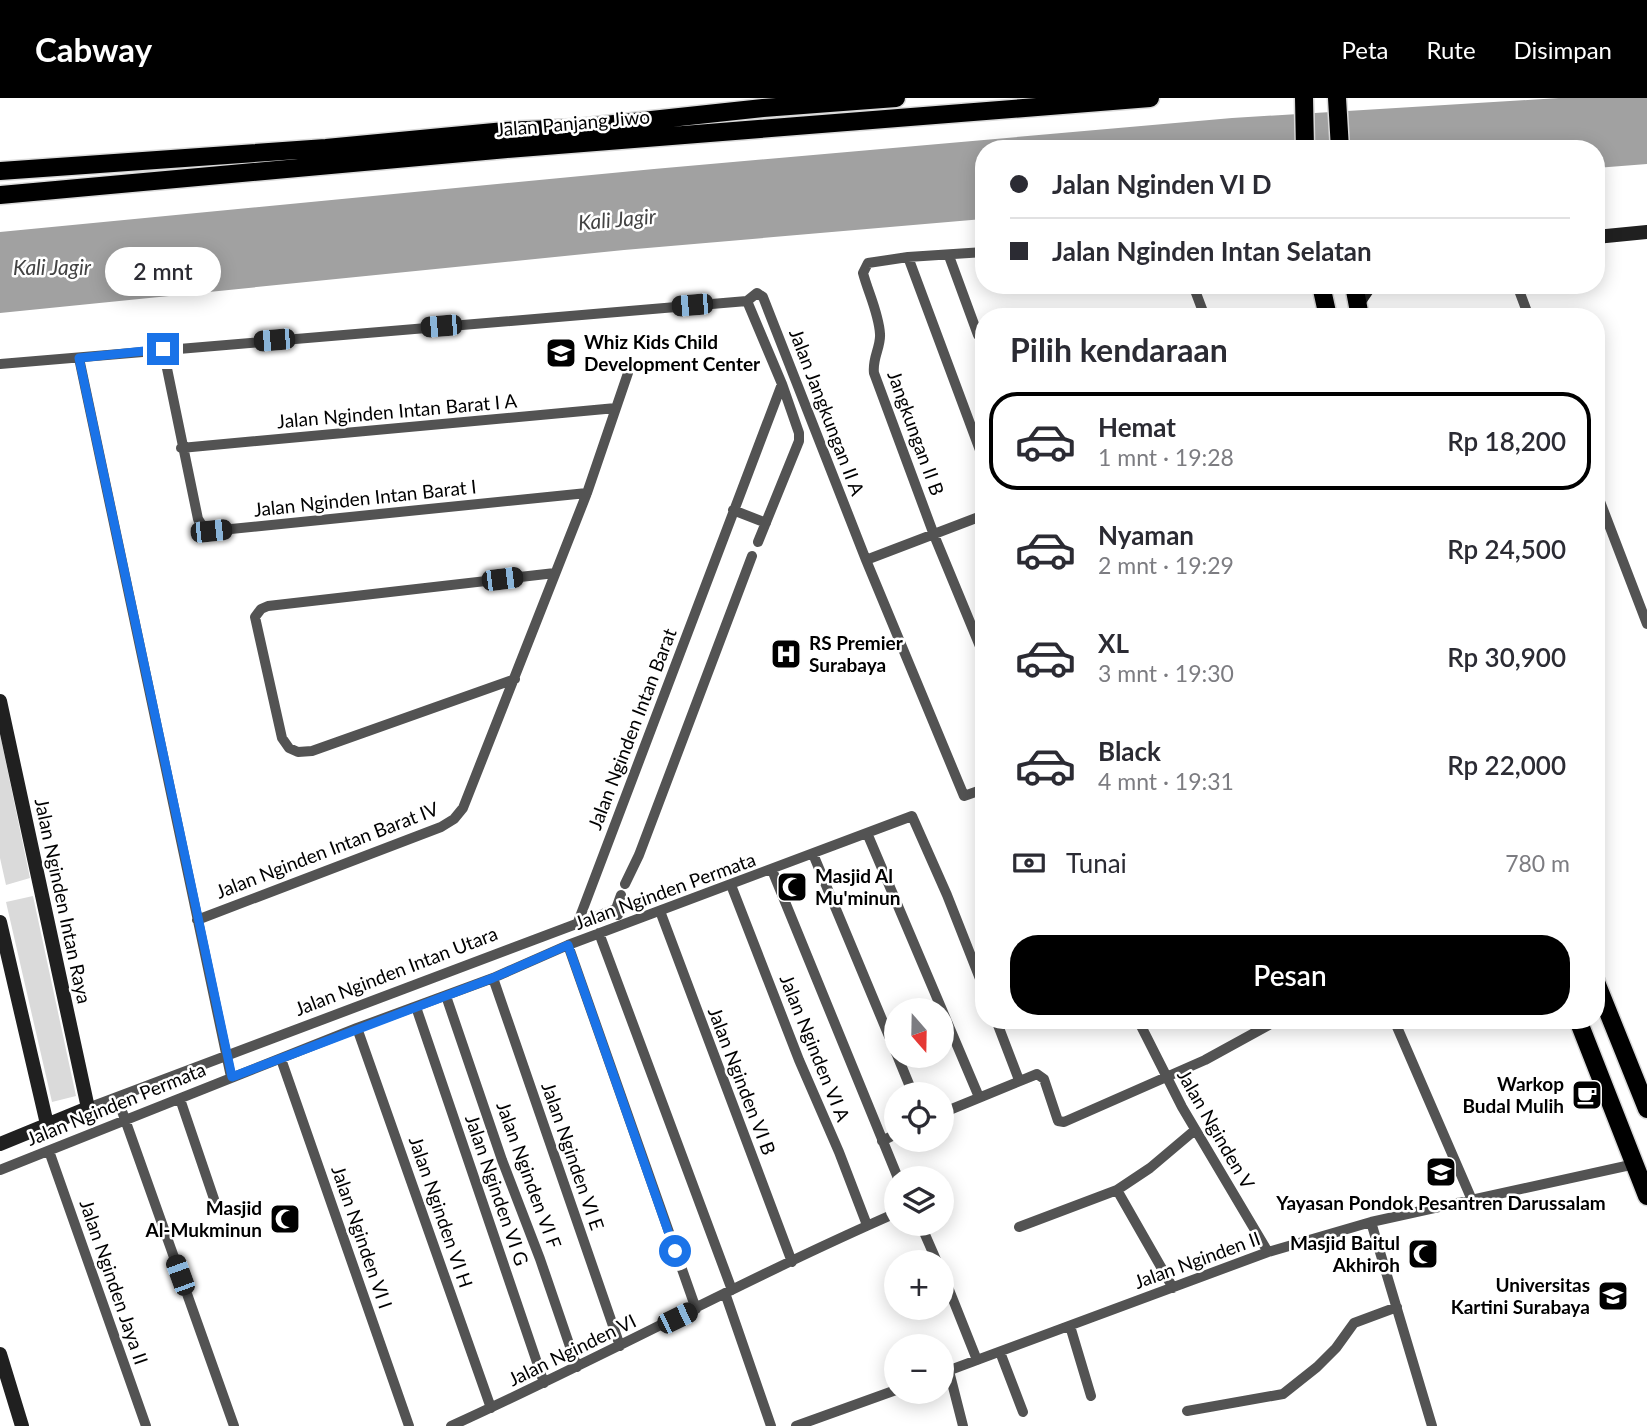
<!DOCTYPE html>
<html lang="id">
<meta charset="utf-8">
<style>
:root{--surface:#fff;--page:#f7f7f7;--text:#2b2b33;--muted:#7c7c81;--line:#e1e1e2;--accent:#000}
body{margin:0;font-family:Lato,sans-serif;background:var(--page);color:var(--text);height:100vh;display:flex;flex-direction:column;font-size:26px;white-space:nowrap}
*{box-sizing:border-box;margin:0}
p{font-size:23px;color:var(--muted)}
.icon{flex:none;width:38px;height:38px;fill:none;stroke:currentColor;stroke-width:2;stroke-linecap:round;stroke-linejoin:round}
.map{position:relative;flex:1;overflow:hidden}
.side{position:absolute;left:975px;top:210px;width:630px;height:721px;display:flex;flex-direction:column;background:var(--surface);border-radius:28px;box-shadow:0 4px 18px #0003}
.side>*{flex:none}
.hud{position:absolute;left:975px;top:42px;width:630px;height:154px;border-radius:28px;box-shadow:0 4px 18px #0003;display:grid;align-content:center;height:154px;padding:0 35px;background:var(--surface)}
.needle{width:46px;rotate:160deg}
.buttons{position:absolute;left:884px;top:900px;display:grid;gap:14px}
.buttons a{display:grid;place-items:center;width:70px;height:70px;border-radius:50%;background:var(--surface);box-shadow:0 4px 18px #0003;font-size:35px}
.end{position:absolute;width:32px;height:32px;margin:-16px;border:9px solid #1a73e8;background:#fff;box-shadow:0 0 0 4px #fff}
.from{border-radius:50%}
.bubble{position:absolute;height:49px;border-radius:24px;background:var(--surface);box-shadow:0 4px 18px #0003;font-size:23px;font-weight:600;line-height:49px;text-align:center}
.car{position:absolute;width:21px;height:42px;margin:-21px -10px;border-radius:9px;box-shadow:0 0 5px 2px #0007;background:linear-gradient(#222 24%,#8ab4d8 0 40%,#222 0 76%,#8ab4d8 0 86%,#222 0)}
.hud b{display:flex;align-items:center;gap:24px;height:66px;font-size:26px}
.hud b+b{border-top:2px solid var(--line)}
.hud i{width:18px;height:18px;background:var(--text)}
ul{padding:0;list-style:none}
li{display:flex;align-items:center;gap:21px;height:98px;margin:0 14px 10px;padding:0 21px;border:4px solid transparent;border-radius:28px}
li div{flex:1}
li b{display:block;font-size:26px}
li em{font-style:normal;font-weight:600}
li.current{border-color:var(--accent)}
li>.icon{width:63px;height:63px;stroke-width:1.5}
h2{padding:0 35px;font-size:32px;line-height:84px}
.pay{display:flex;align-items:center;gap:18px;height:77px;padding:0 35px;font-size:26px}
.pay p{margin-inline-start:auto}
.button{display:flex;gap:14px;margin-top:auto;padding:14px 35px}
.button a{flex:1;height:80px;border-radius:28px;background:var(--accent);color:#fff;font-size:28px;font-weight:600;line-height:80px;text-align:center}
header{display:flex;align-items:center;gap:42px;box-sizing:border-box;height:98px;padding:0 35px;background:var(--accent);color:#fff}
header strong{font-size:33px}
nav{display:flex;gap:38px;margin-inline-start:auto;font-size:24px}
.map>svg:first-child{display:block}
.green{fill:#dadada}
.water{fill:#a1a1a1}
.lines{fill:none;stroke-linecap:round;stroke-linejoin:round}
.primary-casing{stroke:#dbdbdb;stroke-width:21}
.street{stroke:#535353;stroke-width:10}
.secondary{stroke:#202020;stroke-width:14}
.primary{stroke:#000;stroke-width:18}
.route{stroke:#1a73e8;stroke-width:9}
.labels{text-anchor:middle;stroke-width:5;stroke-linejoin:round;paint-order:stroke}
.street-label{font-size:19px;fill:#000;stroke:#fff}
.poi-label{font-size:19px;font-weight:bold;fill:#000;stroke:#fff;text-anchor:end}
.water-label{font-size:21px;font-style:italic;fill:#424242;stroke:#fff}
</style>
<header>
<strong>Cabway</strong>
<nav><a>Peta</a><a>Rute</a><a>Disimpan</a></nav>
</header>
<div class="map">
<svg width="1647" height="1328" viewBox="0 0 1647 1328">
<rect width="100%" height="100%" fill="#fff"/>
<path class="green" d="M 0,636 L 30,780 L 6,787 L 0,760 Z
M 33,798 L 76,998 L 52,1004 L 6,804 Z"/>
<path class="water" d="M 1559,0 L 1647,0 L 1647,66 L 1596,70 L 1596,51 L 984,51 L 983,121 L 624,152 L 0,215 L 0,134 L 654,71 L 1232,20 Z"/>
<g class="lines">
<g class="primary-casing">
<path id="primary" d="M 1304,0 L 1305,51
M 1337,0 L 1340,51
M 0,73 L 326,50 L 505,33 L 577,30 L 763,10 L 896,0
M 0,97 L 507,51 L 1150,0
M 1321,187 L 1328,219
M 1354,187 L 1360,219
M 1596,884 L 1647,1011
M 1578,922 L 1647,1098"/>
</g>
<path class="street" d="M 984,154 L 908,159 L 868,165 L 863,175 C 868,194 879,216 880,236 C 881,249 872,260 874,275 L 934,437 L 984,558
M 949,158 L 978,237
M 908,159 L 984,363
M 1193,187 L 1205,219
M 1517,187 L 1529,219
M 747,203 L 757,195 L 763,199 L 866,462 L 964,698 L 984,691
M 747,203 L 782,286 L 799,335 L 799,343 L 758,444
M 163,251 L 198,421 L 203,429 L 211,433 L 587,395
M 79,260 L 231,979
M 0,266 L 747,203
M 181,350 L 616,310
M 1596,393 L 1647,526
M 733,412 L 766,425
M 866,462 L 984,417
M 515,581 L 312,653 L 298,654 L 289,650 L 282,640 L 255,519 L 261,511 L 268,508 L 555,475
M 867,735 L 979,999
M 813,756 L 896,955
M 772,772 L 898,1080
M 625,786 L 639,757 L 752,458
M 731,787 L 799,962 L 839,1054 L 867,1127
M 660,813 L 792,1164
M 618,817 L 616,811 L 621,797
M 197,822 L 441,729 L 454,721 L 463,710 L 587,395 L 628,275
M 578,824 L 782,286
M 599,835 L 732,1192
M 568,847 L 696,1211
M 493,880 L 620,1248
M 446,898 L 502,1062 L 540,1161 L 577,1269
M 416,909 L 544,1285
M 996,922 L 1019,982
M 1138,922 L 1182,1009 L 1268,1154
M 1394,922 L 1472,1102
M 357,930 L 491,1310
M 897,957 L 913,996
M 281,961 L 409,1328
M 117,999 L 234,1328
M 180,1001 L 214,1101
M 88,1010 L 616,811
M 942,1015 L 1037,976 L 1044,981 L 1058,1023 L 1064,1024 L 1205,962 L 1278,922
M 882,1043 L 896,1036
M 49,1053 L 146,1328
M 0,1072 L 357,930 L 493,880 L 568,847 L 912,718 L 947,797 L 984,891
M 1117,1092 L 1173,1190
M 1371,1124 L 1432,1328
M 920,1125 L 937,1164
M 1019,1129 L 1117,1092 L 1150,1070 L 1195,1032
M 942,1174 L 977,1262
M 725,1195 L 771,1328
M 1070,1228 L 1091,1298
M 1000,1254 L 1023,1314
M 949,1273 L 963,1328
M 942,1275 L 1268,1154 L 1371,1124 L 1635,1066
M 1187,1313 L 1283,1296 L 1317,1269 L 1336,1250 L 1354,1225 L 1397,1209
M 451,1328 C 601,1260 745,1181 896,1115
M 796,1328 L 896,1292"/>
<path class="secondary" d="M 1596,139 L 1647,134
M 1357,206 L 1370,187
M 0,603 L 88,1010 L 0,1046
M 0,824 L 47,1026
M 0,1256 L 22,1328"/>
<use href="#primary" class="primary"/>
</g>
<g class="lines">
<path class="route" d="M 163,251 L 79,260 L 232,979 L 493,880 L 568,847 L 675,1153"/>
</g>
<defs>
<g id="school-square" transform="scale(1.575)"><rect x="-9" y="-9" width="18" height="18" rx="4" fill="#000" stroke="#fff"/><path d="M0-5L7-2L0 1L-7-2ZM-4 1L0 2.5L4 1V4Q0 6-4 4Z" fill="#fff"/></g>
<g id="hospital-square" transform="scale(1.575)"><rect x="-9" y="-9" width="18" height="18" rx="4" fill="#000" stroke="#fff"/><path d="M-5-5h3v3.5h4V-5h3V5h-3V1.5h-4V5h-3Z" fill="#fff"/></g>
<g id="mosque-square" transform="scale(1.575)"><rect x="-9" y="-9" width="18" height="18" rx="4" fill="#000" stroke="#fff"/><path d="M3.5-4.9A6 6 0 1 0 3.5 4.9A5 5 0 1 1 3.5-4.9Z" fill="#fff"/></g>
<g id="cafe-square" transform="scale(1.575)"><rect x="-9" y="-9" width="18" height="18" rx="4" fill="#000" stroke="#fff"/><path d="M-5.5-4.5H6V0H3Q3 3.5 0 3.5H-2.5Q-5.5 3.5-5.5 0ZM3-3.2v2h1.7v-2ZM-6 4.5H4V6H-6Z" fill="#fff"/></g>
<g id="university-square" transform="scale(1.575)"><rect x="-9" y="-9" width="18" height="18" rx="4" fill="#000" stroke="#fff"/><path d="M0-5L7-2L0 1L-7-2ZM-4 1L0 2.5L4 1V4Q0 6-4 4Z" fill="#fff"/></g>
</defs>
<g fill-rule="evenodd">
<use href="#school-square" x="561" y="255"/>
<use href="#hospital-square" x="786" y="556"/>
<use href="#mosque-square" x="792" y="789"/>
<use href="#cafe-square" x="1587" y="997"/>
<use href="#school-square" x="1441" y="1074"/>
<use href="#mosque-square" x="285" y="1121"/>
<use href="#mosque-square" x="1423" y="1156"/>
<use href="#university-square" x="1613" y="1198"/>
</g>
<g class="labels">
<g class="street-label">
<text transform="translate(573 25) rotate(-5)" y="7">Jalan Panjang Jiwo</text>
<text transform="translate(397 313) rotate(-5)" y="7">Jalan Nginden Intan Barat I A</text>
<text transform="translate(827 314) rotate(69)" y="7">Jalan Jangkungan II A</text>
<text transform="translate(916 335) rotate(70)" y="7">Jangkungan II B</text>
<text transform="translate(365 400) rotate(-6)" y="7">Jalan Nginden Intan Barat I</text>
<text transform="translate(632 631) rotate(-69)" y="7">Jalan Nginden Intan Barat</text>
<text transform="translate(327 752) rotate(-21)" y="7">Jalan Nginden Intan Barat IV</text>
<text transform="translate(665 793) rotate(-20)" y="7">Jalan Nginden Permata</text>
<text transform="translate(63 803) rotate(78)" y="7">Jalan Nginden Intan Raya</text>
<text transform="translate(396 873) rotate(-21)" y="7">Jalan Nginden Intan Utara</text>
<text transform="translate(815 950) rotate(68)" y="7">Jalan Nginden VI A</text>
<text transform="translate(742 983) rotate(69)" y="7">Jalan Nginden VI B</text>
<text transform="translate(116 1006) rotate(-22)" y="7">Jalan Nginden Permata</text>
<text transform="translate(1216 1031) rotate(60)" y="7">Jalan Nginden V</text>
<text transform="translate(573 1058) rotate(71)" y="7">Jalan Nginden VI E</text>
<text transform="translate(529 1077) rotate(70)" y="7">Jalan Nginden VI F</text>
<text transform="translate(497 1092) rotate(71)" y="7">Jalan Nginden VI G</text>
<text transform="translate(441 1114) rotate(71)" y="7">Jalan Nginden VI H</text>
<text transform="translate(362 1139) rotate(71)" y="7">Jalan Nginden VI I</text>
<text transform="translate(1197 1162) rotate(-20)" y="7">Jalan Nginden II</text>
<text transform="translate(114 1184) rotate(71)" y="7">Jalan Nginden Jaya II</text>
<text transform="translate(572 1252) rotate(-26)" y="7">Jalan Nginden VI</text>
</g>
<g class="poi-label">
<text x="584" y="251" text-anchor="start">Whiz Kids Child<tspan x="584" dy="22">Development Center</tspan></text>
<text x="809" y="552" text-anchor="start">RS Premier<tspan x="809" dy="22">Surabaya</tspan></text>
<text x="815" y="785" text-anchor="start">Masjid Al<tspan x="815" dy="22">Mu'minun</tspan></text>
<text x="1564" y="993">Warkop<tspan x="1564" dy="22">Budal Mulih</tspan></text>
<text x="1441" y="1112" text-anchor="middle">Yayasan Pondok Pesantren Darussalam</text>
<text x="262" y="1117">Masjid<tspan x="262" dy="22">Al-Mukminun</tspan></text>
<text x="1400" y="1152">Masjid Baitul<tspan x="1400" dy="22">Akhiroh</tspan></text>
<text x="1590" y="1194">Universitas<tspan x="1590" dy="22">Kartini Surabaya</tspan></text>
</g>
<g class="water-label">
<text transform="translate(617 122) rotate(-5)" y="7">Kali Jagir</text>
<text x="52" y="177">Kali Jagir</text>
</g>
</g>
</svg>
<div class="buttons">
<a><svg class="needle" viewBox="-14 -14 28 28"><path d="M0-13l5 13h-10z" fill="#e53935"/><path d="M0 13l5-13h-10z" fill="#7c7c81"/></svg></a>
<a><svg class="icon" aria-label="locate" viewBox="0 0 24 24"><circle cx="12" cy="12" r="6"/><path d="M12 2v4M12 18v4M2 12h4M18 12h4"/></svg></a>
<a><svg class="icon" aria-label="layers" viewBox="0 0 24 24"><path d="M12 4l9 5-9 5-9-5zM3 14l9 5 9-5"/></svg></a>
<a>+</a>
<a>−</a>
</div>
<i class="end from" style="left:675px;top:1153px"></i>
<i class="end" style="left:163px;top:251px"></i>
<div class="bubble" style="left:105px;top:149px;width:116px">2 mnt</div>
<i class="car" style="left:692px;top:207px;rotate:265deg"></i>
<i class="car" style="left:441px;top:228px;rotate:265deg"></i>
<i class="car" style="left:274px;top:242px;rotate:265deg"></i>
<i class="car" style="left:211px;top:433px;rotate:84deg"></i>
<i class="car" style="left:502px;top:481px;rotate:83deg"></i>
<i class="car" style="left:180px;top:1177px;rotate:340deg"></i>
<i class="car" style="left:677px;top:1220px;rotate:64deg"></i>
<div class="hud">
<b><i class="from"></i>Jalan Nginden VI D</b>
<b><i></i>Jalan Nginden Intan Selatan</b>
</div>
<section class="side">
<h2>Pilih kendaraan</h2>
<ul>
<li class="current"><svg class="icon" aria-label="car" viewBox="0 0 24 24"><path d="M5 17H2v-5l4-1 3-4h7l3 4 3 1v5h-3M9 17h6M6 11h13"/><circle cx="7" cy="17" r="2"/><circle cx="17" cy="17" r="2"/></svg><div><b>Hemat</b><p>1 mnt · 19:28</p></div><em>Rp 18,200</em></li>
<li><svg class="icon" aria-label="car" viewBox="0 0 24 24"><path d="M5 17H2v-5l4-1 3-4h7l3 4 3 1v5h-3M9 17h6M6 11h13"/><circle cx="7" cy="17" r="2"/><circle cx="17" cy="17" r="2"/></svg><div><b>Nyaman</b><p>2 mnt · 19:29</p></div><em>Rp 24,500</em></li>
<li><svg class="icon" aria-label="car" viewBox="0 0 24 24"><path d="M5 17H2v-5l4-1 3-4h7l3 4 3 1v5h-3M9 17h6M6 11h13"/><circle cx="7" cy="17" r="2"/><circle cx="17" cy="17" r="2"/></svg><div><b>XL</b><p>3 mnt · 19:30</p></div><em>Rp 30,900</em></li>
<li><svg class="icon" aria-label="car" viewBox="0 0 24 24"><path d="M5 17H2v-5l4-1 3-4h7l3 4 3 1v5h-3M9 17h6M6 11h13"/><circle cx="7" cy="17" r="2"/><circle cx="17" cy="17" r="2"/></svg><div><b>Black</b><p>4 mnt · 19:31</p></div><em>Rp 22,000</em></li>
</ul>
<div class="pay"><svg class="icon" aria-label="cash" viewBox="0 0 24 24"><path d="M3 7h18v10H3z"/><circle cx="12" cy="12" r="2"/></svg>Tunai<p>780 m</p></div>
<div class="button"><a>Pesan</a></div>
</section>
</div>
